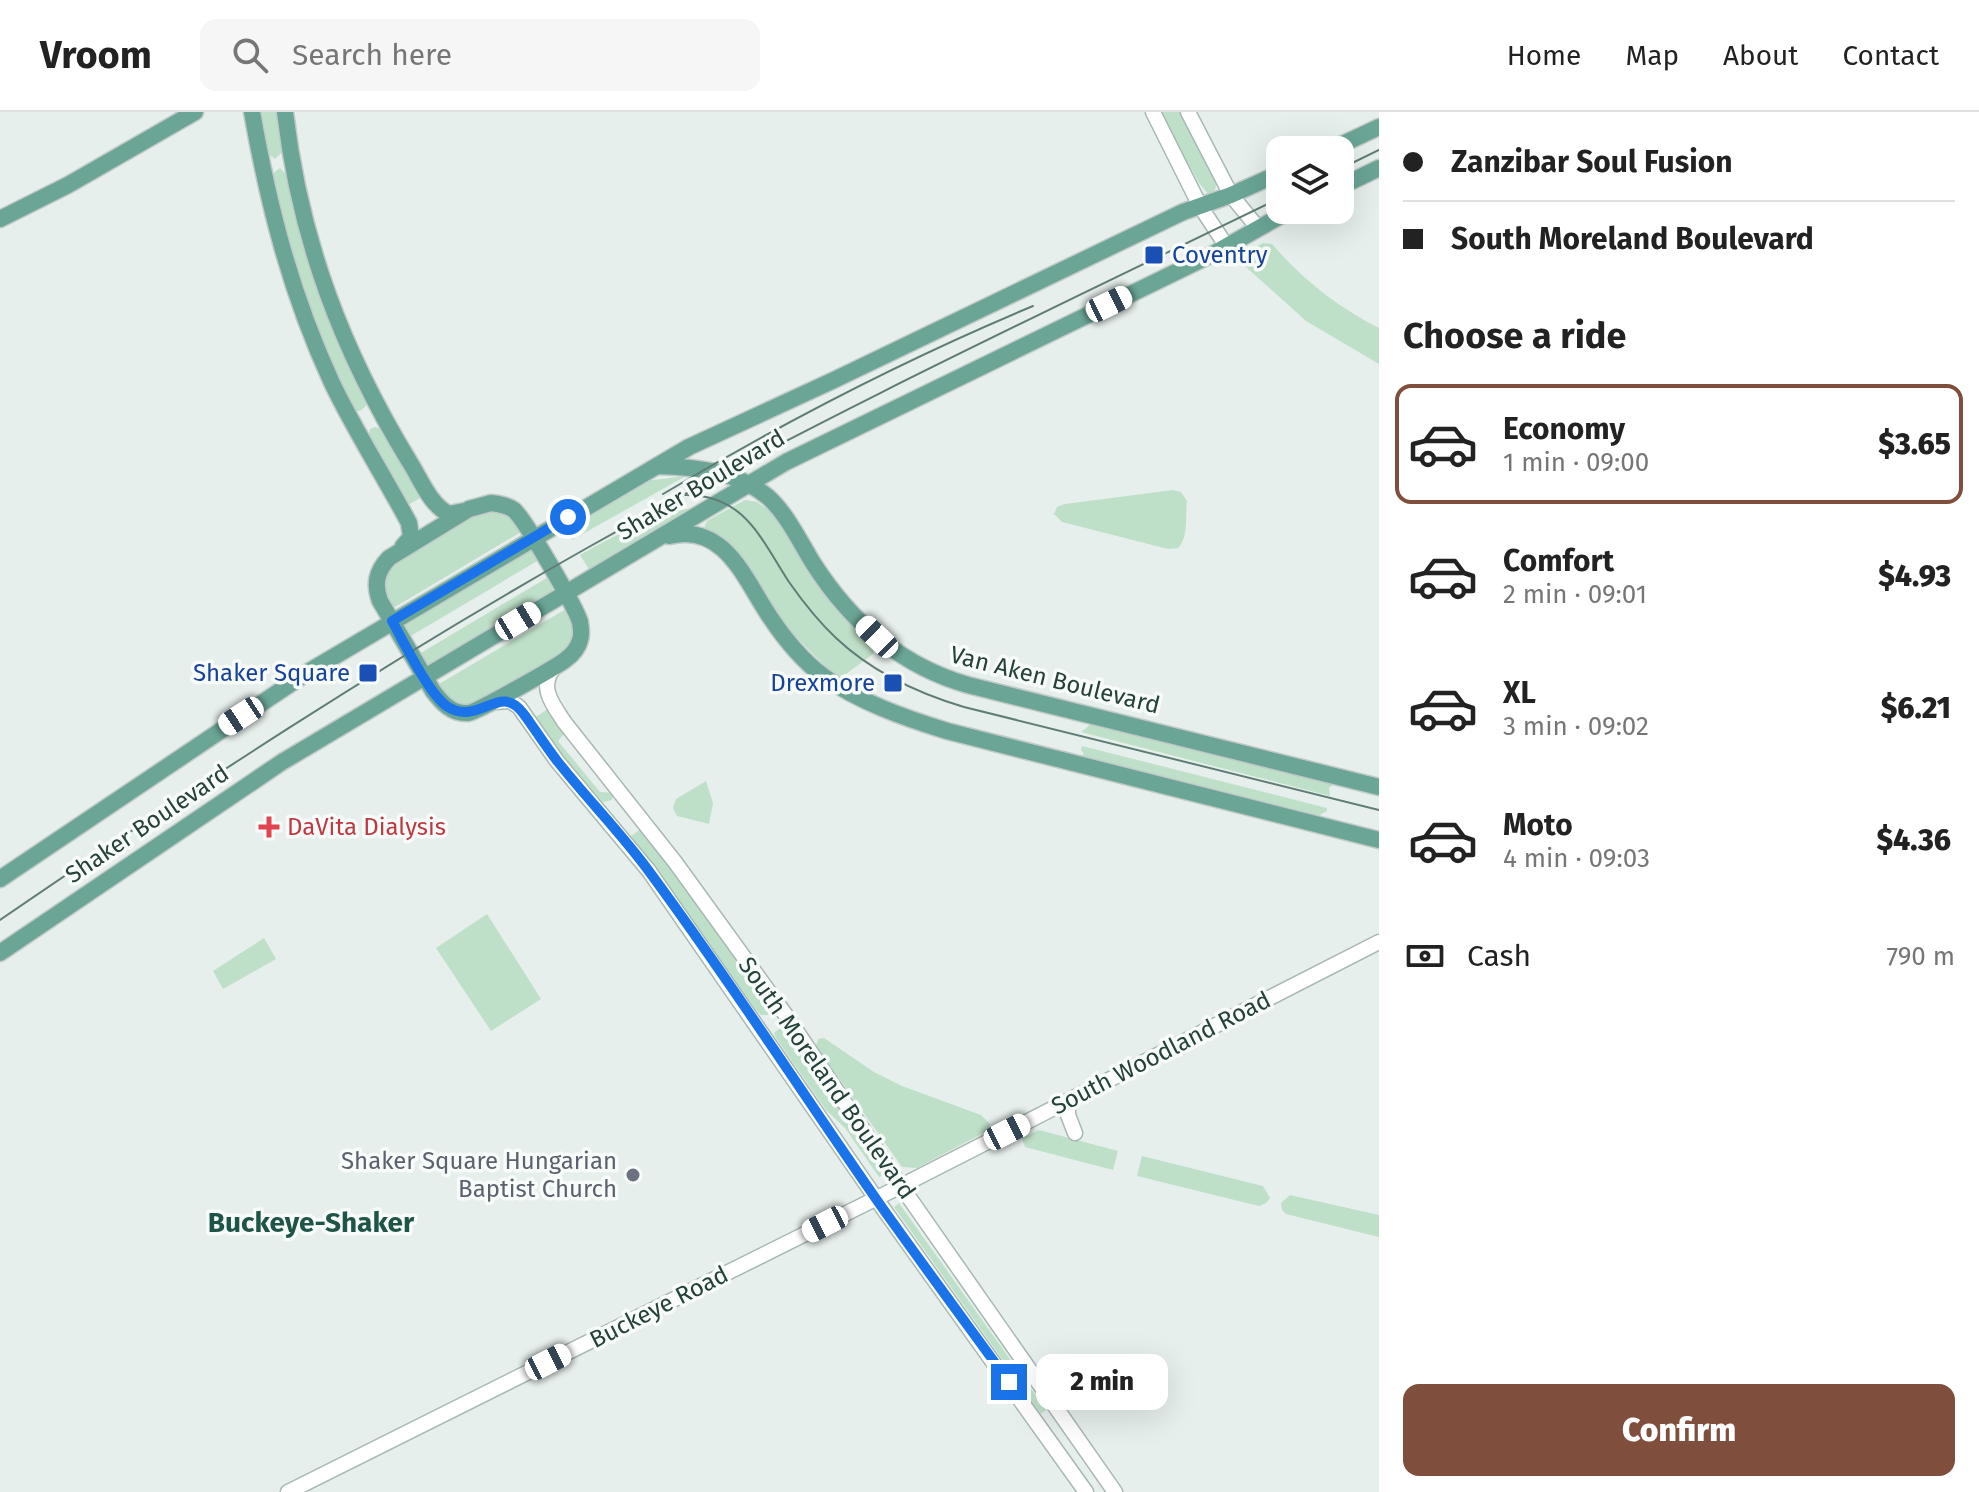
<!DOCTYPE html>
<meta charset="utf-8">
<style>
:root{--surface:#fff;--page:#f6f6f6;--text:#222;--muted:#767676;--line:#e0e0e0;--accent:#804e3d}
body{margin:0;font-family:"Fira Sans",sans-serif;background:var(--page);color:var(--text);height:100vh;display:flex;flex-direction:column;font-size:30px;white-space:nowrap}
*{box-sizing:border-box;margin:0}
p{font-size:26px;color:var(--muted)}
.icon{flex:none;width:44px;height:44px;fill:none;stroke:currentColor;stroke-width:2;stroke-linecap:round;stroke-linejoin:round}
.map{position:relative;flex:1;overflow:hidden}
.side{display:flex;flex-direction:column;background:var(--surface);width:600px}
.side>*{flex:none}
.hud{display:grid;align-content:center;height:176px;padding:0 24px;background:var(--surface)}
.buttons{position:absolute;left:1266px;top:24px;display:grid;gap:16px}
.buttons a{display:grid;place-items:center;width:88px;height:88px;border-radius:16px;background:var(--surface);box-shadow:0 8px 32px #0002;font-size:40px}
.end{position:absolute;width:36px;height:36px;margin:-18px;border:10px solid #1a73e8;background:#fff;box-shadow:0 0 0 4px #fff}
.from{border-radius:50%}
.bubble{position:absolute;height:56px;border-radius:16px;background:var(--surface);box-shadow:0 8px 32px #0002;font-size:26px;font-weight:800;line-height:56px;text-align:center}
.car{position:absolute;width:24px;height:48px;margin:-24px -12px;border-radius:10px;box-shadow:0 0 6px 2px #0007;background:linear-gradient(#fff 24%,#345 0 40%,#fff 0 76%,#345 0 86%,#fff 0)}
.hud b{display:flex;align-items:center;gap:28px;height:76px;font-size:30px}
.hud b+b{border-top:2px solid var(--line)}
.hud i{width:20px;height:20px;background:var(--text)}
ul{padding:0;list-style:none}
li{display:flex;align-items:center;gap:24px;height:120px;margin:0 16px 12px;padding:0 8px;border:4px solid transparent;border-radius:16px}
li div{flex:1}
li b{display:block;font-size:30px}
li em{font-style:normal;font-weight:800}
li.active{border-color:var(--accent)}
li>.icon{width:72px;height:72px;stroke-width:1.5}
h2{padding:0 24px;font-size:36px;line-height:96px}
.pay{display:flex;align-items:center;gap:20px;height:88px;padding:0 24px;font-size:30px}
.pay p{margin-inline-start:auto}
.cta{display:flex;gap:16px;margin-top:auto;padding:16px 24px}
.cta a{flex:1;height:92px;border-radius:16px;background:var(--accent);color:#fff;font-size:32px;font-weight:800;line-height:92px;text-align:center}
header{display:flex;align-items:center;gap:48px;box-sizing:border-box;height:112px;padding:0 40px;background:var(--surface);border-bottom:2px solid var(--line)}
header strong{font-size:38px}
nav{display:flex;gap:44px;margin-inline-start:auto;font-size:28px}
.search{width:560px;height:72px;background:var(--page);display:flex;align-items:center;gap:20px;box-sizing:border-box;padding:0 28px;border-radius:16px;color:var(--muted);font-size:30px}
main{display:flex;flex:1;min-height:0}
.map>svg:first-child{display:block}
.green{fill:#bfe0c8}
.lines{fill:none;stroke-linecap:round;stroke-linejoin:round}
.minor-casing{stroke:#a8b8b2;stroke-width:17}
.major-casing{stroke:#c2cac8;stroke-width:19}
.minor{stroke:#fff;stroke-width:14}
.major{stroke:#6aa596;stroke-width:16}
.tram{stroke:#5f7d75;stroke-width:2}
.route{stroke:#1a73e8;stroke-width:10}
.transit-dot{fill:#1a4fb4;stroke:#f7fbf9;stroke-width:3}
.health-dot{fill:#e0444e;stroke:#f7fbf9;stroke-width:3}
.worship-dot{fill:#6b7280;stroke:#f7fbf9;stroke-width:3}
.labels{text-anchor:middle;stroke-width:7;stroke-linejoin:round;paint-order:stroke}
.transit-label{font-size:24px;fill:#164399;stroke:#f7fbf9;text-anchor:end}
.street-label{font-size:24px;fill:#24423a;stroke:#f7fbf9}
.health-label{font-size:24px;fill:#be3a42;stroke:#f7fbf9;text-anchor:start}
.worship-label{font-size:24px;fill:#5b616d;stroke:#f7fbf9;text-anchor:end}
.quarter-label{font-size:28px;font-weight:bold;fill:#1f5548;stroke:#f7fbf9}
</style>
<header>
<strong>Vroom</strong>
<div class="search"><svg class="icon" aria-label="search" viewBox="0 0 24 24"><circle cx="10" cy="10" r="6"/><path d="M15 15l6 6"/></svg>Search here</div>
<nav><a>Home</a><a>Map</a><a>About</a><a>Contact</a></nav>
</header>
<main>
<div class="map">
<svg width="1379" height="1380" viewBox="0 0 1379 1380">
<rect width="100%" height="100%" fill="#e6efeb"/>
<path class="green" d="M 260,0 L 277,0 L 282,40 L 275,47 L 267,41 Z
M 1159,0 L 1183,0 L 1217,70 L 1214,81 L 1209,83 L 1199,71 Z
M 280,56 L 286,62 C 302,142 330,214 366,287 L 366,294 L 360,299 L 355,299 L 338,269 L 297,169 L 271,63 Z
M 1263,131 L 1272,132 C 1302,167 1339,196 1379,216 L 1379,252 L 1306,209 L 1236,146 Z
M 375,315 L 383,318 L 422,385 L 408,393 L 369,325 L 370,317 Z
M 686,364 L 572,428 L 564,414 L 645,369 Z
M 1173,378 L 1181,380 L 1187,389 C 1185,405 1189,425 1178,436 L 1168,437 L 1062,410 L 1054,402 L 1057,395 L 1065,392 Z
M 745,388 L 757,390 L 768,398 L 781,412 L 808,458 L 874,534 L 873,542 L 846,562 L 839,564 L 833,562 L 792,521 L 773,497 L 735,437 L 704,416 L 707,409 Z
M 692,396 L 696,397 L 624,439 L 620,439 L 590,459 L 580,443 C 616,423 651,403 692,396 Z
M 495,398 L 514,407 L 521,420 L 395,495 C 379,483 384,464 396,450 L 475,402 Z
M 525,438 L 532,439 L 539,448 L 409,525 L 404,517 L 407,509 Z
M 550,464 L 553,477 L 551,482 L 430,553 L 425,551 L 419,542 Z
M 566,497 C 571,505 577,516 574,526 C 570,543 487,592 469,593 C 460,594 452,590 445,585 L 439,572 Z
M 548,597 L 565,621 L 558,629 L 600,680 L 614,681 L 612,688 L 603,690 L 549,628 L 534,606 Z
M 1095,609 L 1335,671 L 1329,676 L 1330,684 L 1081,620 Z
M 1082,634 L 1327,696 L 1327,699 L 1314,706 L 1079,646 L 1084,642 L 1081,638 Z
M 706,669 L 713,691 L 709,712 L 677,704 L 673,696 L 676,687 Z
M 642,716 L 772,898 L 770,903 L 761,903 L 756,898 L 631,724 Z
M 487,802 L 541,887 L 491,919 L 436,836 Z
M 264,826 L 276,847 L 223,877 L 213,859 Z
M 779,917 L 786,918 L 886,1062 L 879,1065 L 845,1016 L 826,998 L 776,926 L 774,921 Z
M 824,926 L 874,960 L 902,974 L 981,1003 L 990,1012 L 989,1018 L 917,1056 L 902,1055 L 816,934 L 818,927 Z
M 1039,1018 L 1118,1039 L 1113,1058 L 1025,1035 L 1022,1026 Z
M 1142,1044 L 1263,1074 L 1270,1086 L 1266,1091 L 1259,1094 L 1137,1064 Z
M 1290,1083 L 1379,1103 L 1379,1125 L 1286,1102 L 1282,1098 L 1281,1091 Z
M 899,1091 L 1046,1298 L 1041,1302 L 894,1095 Z"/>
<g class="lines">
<g class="minor-casing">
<path id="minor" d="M 1153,0 L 1200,94 L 1227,135
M 1188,0 L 1231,83 L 1258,116
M 554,556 C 538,575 553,593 565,611 L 675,750 L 785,902 L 901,1074 L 1115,1380
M 494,590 L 510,589 L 519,595 L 557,649 L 649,759 L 882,1095 L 1086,1380
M 1068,989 L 1068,1003 L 1075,1021
M 288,1380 L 901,1074 L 1379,830"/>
</g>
<g class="major-casing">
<path id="major" d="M 252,0 C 269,96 291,182 332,271 C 355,319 384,364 409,411 L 411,425 L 403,434
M 285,0 C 300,128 342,239 409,349 C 420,366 430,393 449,402 L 464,399
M 1330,38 L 1379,15
M 1340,75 L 1379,56
M 0,107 L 68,73 L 195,0
M 658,354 C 696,355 737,359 768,385 C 787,402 800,430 813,451 C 850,509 901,554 968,573 L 1379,675
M 491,391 C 499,392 507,393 514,398 C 526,409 575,494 580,510 C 581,516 582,523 580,528 C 578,536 572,543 565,548 C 556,555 477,600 468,601 C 452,602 442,591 433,579 L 380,489 C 374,472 376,460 389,446 L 469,397 Z
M 669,424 C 725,410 745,468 770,505 C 784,526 803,549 823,564 C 859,590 905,606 947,619 L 1379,728
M 0,767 L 308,560 L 689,335 L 834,268 L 1183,100 L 1231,83 L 1280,61
M 0,841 L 282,650 L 786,350 L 1213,142 L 1291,98"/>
</g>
<use href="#minor" class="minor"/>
<use href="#major" class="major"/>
<path class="tram" d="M 1340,57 L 1379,38
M 663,382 C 782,311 906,247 1033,194
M 683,383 C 744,381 761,427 789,470 C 803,490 818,509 836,526 C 872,560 917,581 964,595 L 1379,698
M 0,808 C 191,677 385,550 587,436 C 813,309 1047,199 1280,86"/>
</g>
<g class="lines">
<path class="route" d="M 568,405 L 392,509 C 404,530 429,583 448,595 C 479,614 500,570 523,601 C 535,617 546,635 558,650 C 588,688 623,723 651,762 C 731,870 804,984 881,1094 C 923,1153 966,1211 1009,1270"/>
</g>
<g class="transit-dot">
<rect x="1144" y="133" width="20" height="20" rx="4"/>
<rect x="358" y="551" width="20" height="20" rx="4"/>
<rect x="883" y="561" width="20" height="20" rx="4"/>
</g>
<path class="health-dot" d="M265 703h8v8h8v8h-8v8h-8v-8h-8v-8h8z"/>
<circle class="worship-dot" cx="633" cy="1063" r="8"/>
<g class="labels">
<g class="transit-label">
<text x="1172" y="151" text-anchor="start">Coventry</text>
<text x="350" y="569">Shaker Square</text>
<text x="875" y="579">Drexmore</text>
</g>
<g class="street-label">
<text transform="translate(701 373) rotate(-31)" y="8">Shaker Boulevard</text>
<text transform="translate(1055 568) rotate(14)" y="8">Van Aken Boulevard</text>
<text transform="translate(147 712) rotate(-34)" y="8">Shaker Boulevard</text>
<text transform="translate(1161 941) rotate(-27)" y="8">South Woodland Road</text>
<text transform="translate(827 966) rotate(55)" y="8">South Moreland Boulevard</text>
<text transform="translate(659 1195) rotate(-27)" y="8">Buckeye Road</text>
</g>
<g class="health-label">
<text x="287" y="723">DaVita Dialysis</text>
</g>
<g class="worship-label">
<text x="617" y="1057">Shaker Square Hungarian<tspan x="617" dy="28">Baptist Church</tspan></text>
</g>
<g class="quarter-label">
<text x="311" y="1120">Buckeye-Shaker</text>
</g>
</g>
</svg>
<div class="buttons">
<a><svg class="icon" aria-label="layers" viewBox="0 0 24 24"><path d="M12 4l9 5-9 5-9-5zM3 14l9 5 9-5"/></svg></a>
</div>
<i class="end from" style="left:568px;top:405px"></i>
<i class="end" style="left:1009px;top:1270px"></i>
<div class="bubble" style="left:1036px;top:1242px;width:132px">2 min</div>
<i class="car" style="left:1109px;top:192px;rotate:64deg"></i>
<i class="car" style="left:518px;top:509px;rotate:59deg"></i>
<i class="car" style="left:877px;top:525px;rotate:314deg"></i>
<i class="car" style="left:241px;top:604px;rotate:237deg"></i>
<i class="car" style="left:1007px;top:1020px;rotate:63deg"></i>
<i class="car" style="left:825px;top:1112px;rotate:243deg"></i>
<i class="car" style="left:548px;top:1250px;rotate:63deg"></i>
</div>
<section class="side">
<div class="hud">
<b><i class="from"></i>Zanzibar Soul Fusion</b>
<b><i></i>South Moreland Boulevard</b>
</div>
<h2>Choose a ride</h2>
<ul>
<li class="active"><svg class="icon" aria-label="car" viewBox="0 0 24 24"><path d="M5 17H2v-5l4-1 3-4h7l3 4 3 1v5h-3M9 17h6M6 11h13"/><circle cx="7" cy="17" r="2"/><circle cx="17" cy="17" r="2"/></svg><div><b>Economy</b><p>1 min · 09:00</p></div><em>$3.65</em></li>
<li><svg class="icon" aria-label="car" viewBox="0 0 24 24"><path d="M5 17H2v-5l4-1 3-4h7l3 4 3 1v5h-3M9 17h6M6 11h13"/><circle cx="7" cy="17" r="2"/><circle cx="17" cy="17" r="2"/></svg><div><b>Comfort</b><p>2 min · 09:01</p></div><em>$4.93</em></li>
<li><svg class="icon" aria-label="car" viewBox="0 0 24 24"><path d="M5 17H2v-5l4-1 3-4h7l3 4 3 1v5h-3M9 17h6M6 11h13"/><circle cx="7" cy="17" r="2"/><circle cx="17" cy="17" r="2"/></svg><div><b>XL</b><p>3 min · 09:02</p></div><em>$6.21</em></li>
<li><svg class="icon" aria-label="car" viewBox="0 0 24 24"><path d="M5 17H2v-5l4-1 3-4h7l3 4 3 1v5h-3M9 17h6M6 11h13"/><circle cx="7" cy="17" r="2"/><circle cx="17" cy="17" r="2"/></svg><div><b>Moto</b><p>4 min · 09:03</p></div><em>$4.36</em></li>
</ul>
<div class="pay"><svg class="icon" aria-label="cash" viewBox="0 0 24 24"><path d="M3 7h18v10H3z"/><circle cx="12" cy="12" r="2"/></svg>Cash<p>790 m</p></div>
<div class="cta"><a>Confirm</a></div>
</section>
</main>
